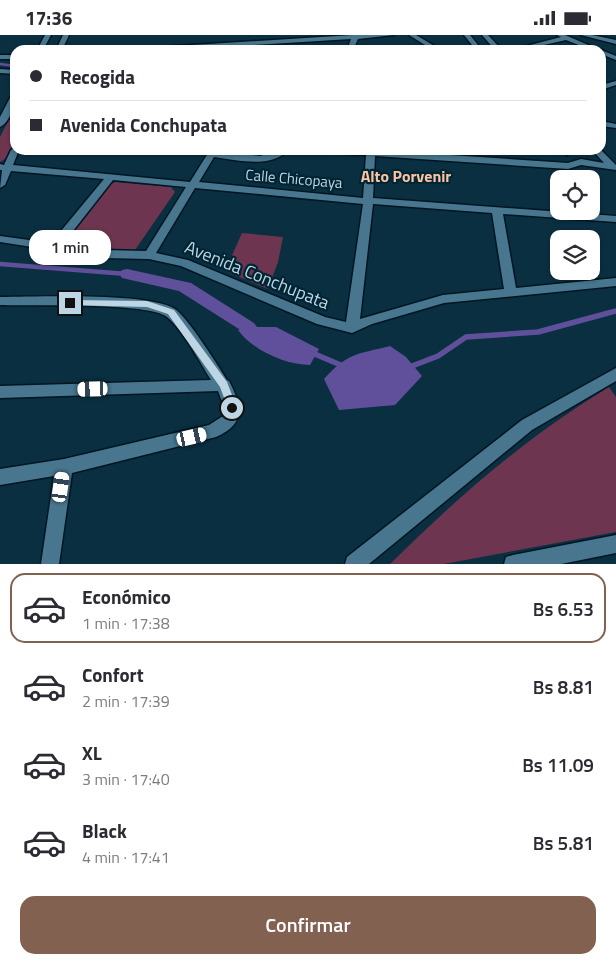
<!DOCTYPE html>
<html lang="es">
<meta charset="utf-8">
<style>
:root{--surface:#fff;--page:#f7f7f7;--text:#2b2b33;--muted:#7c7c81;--line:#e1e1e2;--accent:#836151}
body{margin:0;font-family:"Titillium Web",sans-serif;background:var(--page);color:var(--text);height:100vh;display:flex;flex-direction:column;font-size:19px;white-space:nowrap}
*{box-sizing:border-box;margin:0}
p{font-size:16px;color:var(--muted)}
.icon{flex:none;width:28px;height:28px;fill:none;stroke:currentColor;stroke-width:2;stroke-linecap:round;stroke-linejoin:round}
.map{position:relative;height:529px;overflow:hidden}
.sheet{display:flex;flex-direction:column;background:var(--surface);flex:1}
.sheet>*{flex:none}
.banner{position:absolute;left:10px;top:10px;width:596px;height:110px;border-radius:15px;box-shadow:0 1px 4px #0004;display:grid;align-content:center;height:110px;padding:0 20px;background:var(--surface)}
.buttons{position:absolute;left:550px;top:135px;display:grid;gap:10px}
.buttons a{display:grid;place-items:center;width:50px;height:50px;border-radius:10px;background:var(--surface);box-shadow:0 1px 4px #0004;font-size:25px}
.end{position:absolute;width:22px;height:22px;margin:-11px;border:6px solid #bed6e3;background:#111;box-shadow:0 0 0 2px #111}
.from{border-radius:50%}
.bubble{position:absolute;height:35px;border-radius:15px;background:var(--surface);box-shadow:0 1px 4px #0004;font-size:16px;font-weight:600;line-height:35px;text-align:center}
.car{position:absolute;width:15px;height:30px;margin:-15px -8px;border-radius:6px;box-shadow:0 0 4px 1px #0007;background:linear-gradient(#fff 24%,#345 0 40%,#fff 0 76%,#345 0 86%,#fff 0)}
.banner b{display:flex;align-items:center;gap:18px;height:48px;font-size:19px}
.banner b+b{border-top:1px solid var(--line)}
.banner i{width:12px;height:12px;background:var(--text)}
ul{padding:9px 0 0;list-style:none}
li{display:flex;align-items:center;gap:15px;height:70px;margin:0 10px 8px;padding:0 10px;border:2px solid transparent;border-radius:15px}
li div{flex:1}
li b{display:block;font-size:19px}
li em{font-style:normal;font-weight:600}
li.active{border-color:var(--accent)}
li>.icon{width:45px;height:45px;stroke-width:1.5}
.action{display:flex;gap:10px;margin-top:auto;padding:10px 20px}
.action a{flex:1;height:58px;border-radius:15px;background:var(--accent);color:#fff;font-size:20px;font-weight:600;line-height:58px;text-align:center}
.status{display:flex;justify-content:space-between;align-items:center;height:35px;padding:0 25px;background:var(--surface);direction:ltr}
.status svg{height:14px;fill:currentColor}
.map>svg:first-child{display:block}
.green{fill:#6d3550}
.water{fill:#60509b}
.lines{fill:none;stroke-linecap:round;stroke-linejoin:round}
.stream-far2{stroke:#60509b;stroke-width:2.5}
.stream-far1{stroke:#60509b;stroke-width:4.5}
.stream{stroke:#60509b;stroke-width:5.5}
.canal{fill:#60509b;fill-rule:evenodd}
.minor-casing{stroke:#001622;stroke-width:3}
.minor{fill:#47768e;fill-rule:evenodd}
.route{fill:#bed6e3}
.labels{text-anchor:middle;stroke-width:4.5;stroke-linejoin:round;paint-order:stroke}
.far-street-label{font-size:15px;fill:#bed6e3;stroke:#002535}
.far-neighbourhood-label{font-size:16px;font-weight:bold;fill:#fdc4a2;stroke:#002535}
.street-label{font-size:18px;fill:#bed6e3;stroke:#002535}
</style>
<div class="status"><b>17:36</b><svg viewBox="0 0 49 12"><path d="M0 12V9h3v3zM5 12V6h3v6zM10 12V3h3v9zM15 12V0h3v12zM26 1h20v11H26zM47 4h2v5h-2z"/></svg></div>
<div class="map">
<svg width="616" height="529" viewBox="0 0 616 529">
<rect width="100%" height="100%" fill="#0a2f40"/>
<path class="green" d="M 15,73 C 15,89 18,119 0,127 L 0,102 Z
M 115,147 L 171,152 L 175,157 L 135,215 L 130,217 L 68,209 L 65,205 L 109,150 Z
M 242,198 L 283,202 L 278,227 L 268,254 L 225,236 Z
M 609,352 L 616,362 L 616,497 L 444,529 L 390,529 C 461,459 524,404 609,352 Z"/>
<path class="water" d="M 248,292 L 276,292 L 319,314 L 310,330 C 286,330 252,315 238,295 Z
M 390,311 L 406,322 L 422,341 L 395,370 L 339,375 L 324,344 C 347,318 358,319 390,311 Z"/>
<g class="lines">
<path class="stream-far2" d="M 0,29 L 15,31"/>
<path class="stream-far1" d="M 0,229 L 127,239"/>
<path class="stream" d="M 310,317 L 343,331
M 407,333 L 438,321 L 466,302 L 538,297 L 616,276"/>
<path class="canal" d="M 127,234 L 191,248 L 254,288 L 257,292 L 254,296 L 248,298 L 242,296 L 179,256 L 122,243 L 119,239 L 122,235 Z"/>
<g class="minor-casing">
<path id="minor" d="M 45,0 L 51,0 L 43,15 L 37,15 Z
M 63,0 L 69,0 L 62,15 L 56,15 Z
M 353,0 L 394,0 L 358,4 L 353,15 L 347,15 L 351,4 L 176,15 L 141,15 L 144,13 Z
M 409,0 L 416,0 L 441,15 L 433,15 Z
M 464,0 L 470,0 L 482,15 L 476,15 Z
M 482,0 L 488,0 L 502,15 L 495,15 Z
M 557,0 L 565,0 L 600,15 L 591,15 L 566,5 L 522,15 L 511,15 L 561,2 Z
M 581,0 L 592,0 L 616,5 L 616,9 Z
M 601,15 L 616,21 L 616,25 L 601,19 Z
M 0,20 L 15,20 L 15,24 L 0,24 Z
M 0,34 L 15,35 L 15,39 L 0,38 Z
M 616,46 L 616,50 L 601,55 L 601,50 Z
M 12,59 L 15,59 C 15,69 10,88 0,92 L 0,82 Z
M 601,86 L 616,89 L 616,93 L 601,91 Z
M 15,112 L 15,115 L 19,115 L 13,130 L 190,147 L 210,115 L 260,121 L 278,115 L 288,115 C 271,134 237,125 214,122 L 199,147 L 363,163 L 366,120 L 331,118 L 327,115 L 375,115 L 568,128 L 581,124 L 604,128 L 592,115 L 601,115 L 616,130 L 616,135 L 581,130 L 568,134 L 375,121 L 373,163 L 616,181 L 616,187 L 503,179 L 516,253 L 616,243 L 616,251 L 444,268 L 372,289 L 352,298 L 317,289 L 181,231 L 149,224 L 103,223 L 0,207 L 0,201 L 51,208 L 104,144 L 11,136 L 5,150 L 0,153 L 2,135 L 0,135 L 0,129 L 4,130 L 11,115 ZM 113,145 L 186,152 L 146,216 L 103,215 L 62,210 ZM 195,153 L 363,169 L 346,287 L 325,282 L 188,225 L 156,218 ZM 373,169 L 492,178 L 504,254 L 443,260 L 360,284 Z
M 561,115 L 570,115 L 571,117 L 567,120 Z
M 0,262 C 36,262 148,257 175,274 C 188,283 217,329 227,345 L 229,346 C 242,371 246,389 216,402 L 72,438 L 59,529 L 41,529 L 54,441 L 0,450 L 0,434 L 64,424 L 209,390 L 223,381 L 223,369 L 218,356 L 0,363 L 0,351 L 211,345 C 199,326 184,296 167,282 C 149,267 29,271 0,270 Z
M 616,333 L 616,346 L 532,395 L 369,529 L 345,529 L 347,522 L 522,385 Z
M 616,500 L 616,518 L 561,529 L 504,529 L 506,522 L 513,520 Z"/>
</g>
<use href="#minor" class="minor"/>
</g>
<path class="route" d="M 70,265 L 147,266 L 174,275 L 227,347 L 237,373 L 236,376 L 229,376 L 220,352 L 168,279 L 147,272 L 67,270 L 66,268 Z"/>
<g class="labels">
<g class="far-street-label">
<text transform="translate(294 144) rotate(5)" y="5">Calle Chicopaya</text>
</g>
<g class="far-neighbourhood-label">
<text x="406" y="147">Alto Porvenir</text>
</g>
<g class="street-label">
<text transform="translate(257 240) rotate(22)" y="6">Avenida Conchupata</text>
</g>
</g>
</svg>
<div class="buttons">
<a><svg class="icon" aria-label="locate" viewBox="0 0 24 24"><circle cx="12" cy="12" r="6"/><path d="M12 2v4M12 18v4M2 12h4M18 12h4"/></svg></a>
<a><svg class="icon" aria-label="layers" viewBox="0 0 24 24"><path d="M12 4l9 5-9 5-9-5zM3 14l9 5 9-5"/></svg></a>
</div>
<i class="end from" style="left:232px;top:373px"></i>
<i class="end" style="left:70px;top:268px"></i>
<div class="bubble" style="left:29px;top:195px;width:82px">1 min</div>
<i class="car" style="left:93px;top:354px;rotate:268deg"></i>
<i class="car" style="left:192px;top:402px;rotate:77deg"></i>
<i class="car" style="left:61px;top:452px;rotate:8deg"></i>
<div class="banner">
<b><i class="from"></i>Recogida</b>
<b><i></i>Avenida Conchupata</b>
</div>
</div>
<section class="sheet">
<ul>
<li class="active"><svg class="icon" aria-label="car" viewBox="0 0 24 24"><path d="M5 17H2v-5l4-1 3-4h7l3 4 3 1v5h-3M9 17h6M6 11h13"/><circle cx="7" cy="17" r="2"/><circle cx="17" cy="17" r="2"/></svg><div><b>Económico</b><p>1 min · 17:38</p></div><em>Bs 6.53</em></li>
<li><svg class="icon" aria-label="car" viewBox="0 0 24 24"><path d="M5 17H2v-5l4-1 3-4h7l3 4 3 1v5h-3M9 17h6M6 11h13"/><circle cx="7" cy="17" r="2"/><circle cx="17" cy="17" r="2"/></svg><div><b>Confort</b><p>2 min · 17:39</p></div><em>Bs 8.81</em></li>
<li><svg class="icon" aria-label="car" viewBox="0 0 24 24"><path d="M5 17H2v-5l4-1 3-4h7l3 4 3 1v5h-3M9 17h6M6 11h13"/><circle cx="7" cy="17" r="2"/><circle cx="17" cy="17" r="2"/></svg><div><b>XL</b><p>3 min · 17:40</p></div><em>Bs 11.09</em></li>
<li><svg class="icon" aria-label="car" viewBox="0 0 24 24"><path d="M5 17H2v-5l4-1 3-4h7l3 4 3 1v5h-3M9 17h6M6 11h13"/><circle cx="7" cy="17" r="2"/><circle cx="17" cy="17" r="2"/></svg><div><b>Black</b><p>4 min · 17:41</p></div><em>Bs 5.81</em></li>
</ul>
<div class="action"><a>Confirmar</a></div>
</section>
